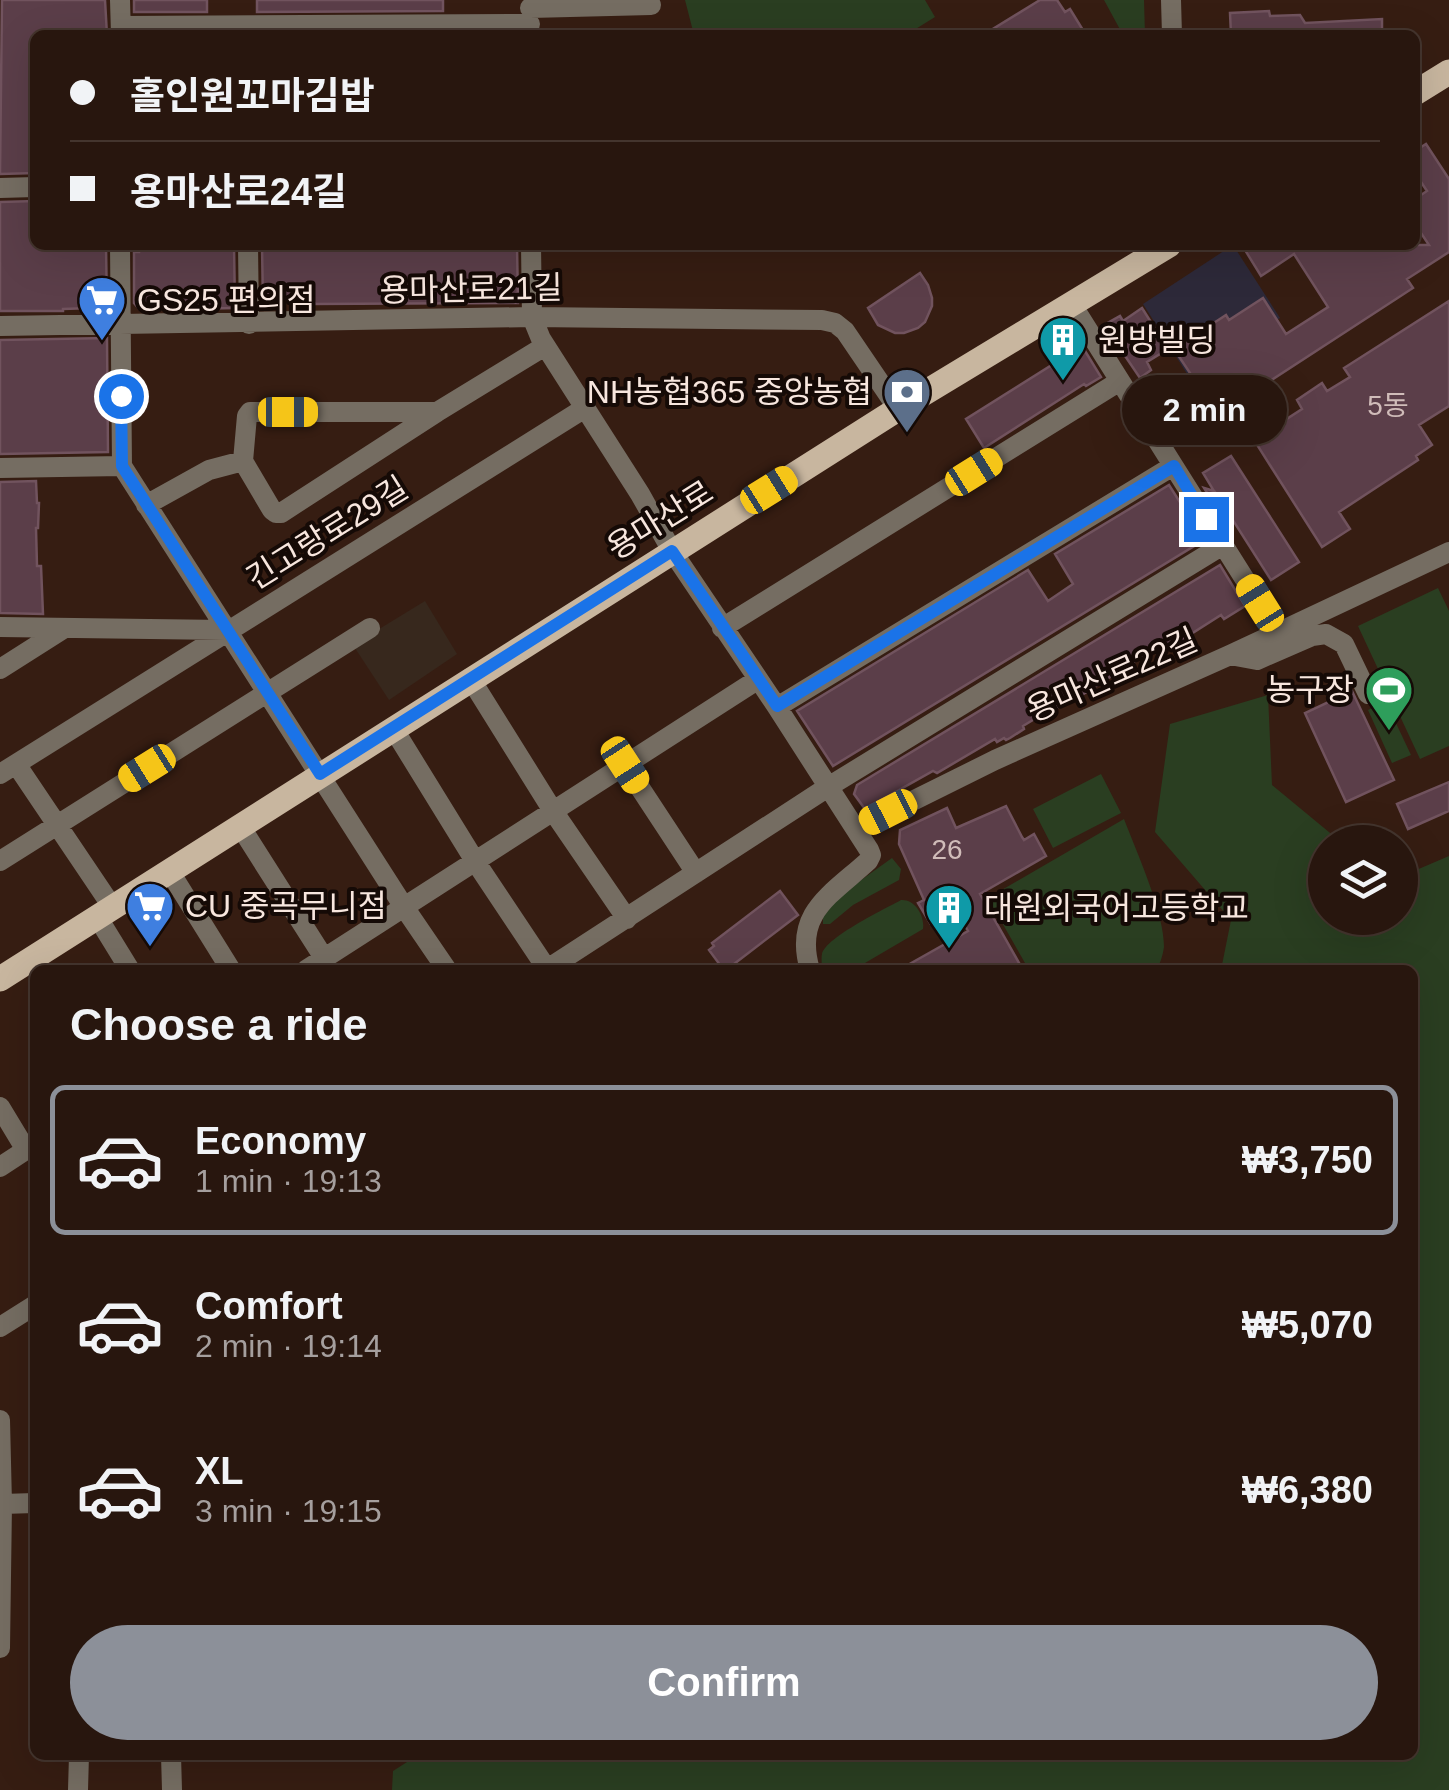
<!DOCTYPE html>
<meta charset="utf-8">
<style>
:root{--surface:#28160e;--page:#34231c;--text:#f1f3f6;--muted:#a59f9e;--line:#44352e;--accent:#8c9099}
body{margin:0;font-family:Arial,"Noto Sans KR",sans-serif;background:var(--page);color:var(--text);height:100vh;display:flex;flex-direction:column;font-size:38px;white-space:nowrap}
*{box-sizing:border-box;margin:0}
p{font-size:32px;color:var(--muted)}
.icon{flex:none;width:55px;height:55px;fill:none;stroke:currentColor;stroke-width:2;stroke-linecap:round;stroke-linejoin:round}
.map{position:relative;flex:1;overflow:hidden}
.sheet{position:absolute;left:30px;top:965px;width:1388px;height:795px;display:flex;flex-direction:column;background:var(--surface);border-radius:15px;box-shadow:0 10px 40px #0002,0 0 0 2px var(--line)}
.sheet>*{flex:none}
.hud{position:absolute;left:30px;top:30px;width:1390px;height:220px;border-radius:15px;box-shadow:0 10px 40px #0002,0 0 0 2px var(--line);display:grid;align-content:center;height:220px;padding:0 40px;background:var(--surface)}
.tools{position:absolute;left:1308px;top:825px;display:grid;gap:20px}
.tools a{display:grid;place-items:center;width:110px;height:110px;border-radius:50%;background:var(--surface);box-shadow:0 10px 40px #0002,0 0 0 2px var(--line);font-size:50px}
.end{position:absolute;width:45px;height:45px;margin:-22px;border:12px solid #1a73e8;background:#fff;box-shadow:0 0 0 5px #fff}
.from{border-radius:50%}
.bubble{position:absolute;height:70px;border-radius:35px;background:var(--surface);box-shadow:0 10px 40px #0002,0 0 0 2px var(--line);font-size:32px;font-weight:700;line-height:70px;text-align:center}
.car{position:absolute;width:30px;height:60px;margin:-30px -15px;border-radius:12px;box-shadow:0 0 8px 2px #0007;background:linear-gradient(#f5c518 24%,#345 0 40%,#f5c518 0 76%,#345 0 86%,#f5c518 0)}
.hud b{display:flex;align-items:center;gap:35px;height:95px;font-size:38px}
.hud b+b{border-top:2px solid var(--line)}
.hud i{width:25px;height:25px;background:var(--text)}
ul{padding:0;list-style:none}
li{display:flex;align-items:center;gap:30px;height:150px;margin:0 20px 15px;padding:0 20px;border:5px solid transparent;border-radius:15px}
li div{flex:1}
li b{display:block;font-size:38px}
li em{font-style:normal;font-weight:700}
li.selected{border-color:var(--accent)}
li>.icon{width:90px;height:90px;stroke-width:1.5}
h2{padding:0 40px;font-size:45px;line-height:120px}
.primary-button{display:flex;gap:20px;margin-top:auto;padding:20px 40px}
.primary-button a{flex:1;height:115px;border-radius:60px;background:var(--accent);color:#fff;font-size:40px;font-weight:700;line-height:115px;text-align:center}
.map>svg:first-child{display:block}
.commercial{fill:#2d2939}
.industrial{fill:#37281d}
.green{fill:#2a3e21}
.building{fill:#5b3e49;stroke:#71535e;stroke-width:2.5}
.lines{fill:none;stroke-linecap:round;stroke-linejoin:round}
.minor{stroke:#756d62;stroke-width:20}
.primary{stroke:#c8b69f;stroke-width:25}
.route{stroke:#1a73e8;stroke-width:12}
.labels{text-anchor:middle;stroke-width:8;stroke-linejoin:round;paint-order:stroke}
.number-label{font-size:28px;fill:#d0bcb9}
.street-label{font-size:32px;fill:#f7e6de;stroke:#150a06}
.poi-label{font-size:32px;fill:#f7e6de;stroke:#150a06;text-anchor:start}
</style>
<div class="map">
<svg width="1449" height="1790" viewBox="0 0 1449 1790">
<rect width="100%" height="100%" fill="#361d12"/>
<path class="commercial" d="M 1233,245 L 1280,318 L 1189,377 L 1143,304 Z"/>
<path class="industrial" d="M 425,601 L 457,654 L 389,700 L 353,645 Z"/>
<path class="green" d="M 685,0 L 925,0 L 935,17 L 906,35 L 694,35 Z
M 1104,0 L 1144,0 L 1145,35 L 1123,35 Z
M 1438,588 L 1449,611 L 1449,746 L 1420,759 L 1358,626 Z
M 1268,695 L 1272,785 L 1341,842 L 1325,842 L 1325,918 L 1400,918 L 1400,877 L 1449,856 L 1449,1790 L 392,1790 L 393,1771 L 418,1755 L 1412,1755 L 1412,970 L 1221,970 L 1231,920 L 1155,832 L 1170,724 Z
M 1386,702 L 1411,755 L 1392,763 L 1368,710 Z
M 1101,774 L 1121,813 L 1053,848 L 1033,809 Z
M 1124,819 C 1137,853 1164,912 1164,947 C 1163,955 1160,963 1157,970 L 1029,970 L 988,898 Z
M 892,858 L 901,869 L 899,880 L 853,905 L 830,924 L 823,924 L 823,917 L 836,898 Z
M 901,900 C 915,899 925,916 923,929 L 853,970 L 822,970 C 822,965 821,959 822,954 C 826,937 885,909 901,900 Z"/>
<path class="building" d="M 2,0 L 105,0 L 107,35 L 35,35 L 35,173 L 0,174 Z
M 134,0 L 207,0 L 207,12 L 134,12 Z
M 257,0 L 443,0 L 443,11 L 257,12 Z
M 1040,0 L 1057,0 L 1065,12 L 1070,9 L 1086,35 L 983,35 Z
M 1269,11 L 1270,16 L 1300,15 L 1305,23 L 1382,19 L 1382,35 L 1231,35 L 1230,13 Z
M 1426,144 L 1449,179 L 1449,252 L 1407,279 L 1413,288 L 1227,409 L 1221,400 L 1198,416 L 1204,425 L 1192,433 L 1187,426 L 1184,428 L 1182,425 L 1175,430 L 1166,416 L 1172,412 L 1167,405 L 1196,382 L 1174,349 L 1226,315 L 1229,320 L 1263,298 L 1286,334 L 1328,307 L 1294,254 L 1261,276 L 1245,250 L 1253,245 L 1429,245 L 1415,224 L 1415,199 L 1427,191 L 1415,173 L 1415,151 Z
M 35,201 L 35,245 L 106,245 L 107,310 L 92,311 L 92,308 L 63,309 L 63,311 L 0,311 L 0,202 Z
M 139,245 L 234,245 L 235,308 L 140,310 L 134,303 L 134,252 L 139,252 Z
M 262,245 L 517,245 L 518,303 L 309,304 L 309,301 L 277,302 L 277,306 L 263,305 Z
M 920,273 L 928,285 L 932,298 L 932,306 L 925,322 L 918,328 L 904,333 L 895,333 L 878,325 L 868,308 Z
M 1449,301 L 1449,406 L 1419,425 L 1432,445 L 1416,456 L 1418,460 L 1339,512 L 1350,529 L 1322,547 L 1254,440 L 1302,409 L 1297,400 L 1322,383 L 1327,391 L 1350,377 L 1344,368 Z
M 1142,308 L 1168,349 L 1147,362 L 1151,370 L 1140,378 L 1119,347 L 1118,351 L 1105,331 L 1107,330 L 1104,325 L 1120,316 L 1123,321 Z
M 107,338 L 108,452 L 0,454 L 0,340 Z
M 1082,346 L 1101,377 L 1086,386 L 1084,384 L 984,448 L 966,419 Z
M 1231,456 L 1299,562 L 1271,580 L 1215,492 L 1209,496 L 1204,488 L 1214,491 L 1203,473 Z
M 36,481 L 37,503 L 39,503 L 38,528 L 36,528 L 37,566 L 41,566 L 43,614 L 0,613 L 0,482 Z
M 1169,485 L 1204,540 L 833,766 L 797,711 L 1028,570 L 1048,601 L 1073,584 L 1055,554 Z
M 1220,565 L 1245,606 L 1224,619 L 1221,615 L 1169,648 L 1165,642 L 1082,695 L 1080,693 L 1052,711 L 1051,709 L 1023,726 L 1024,729 L 1010,738 L 1006,740 L 1004,738 L 997,742 L 995,739 L 937,773 L 933,771 L 865,809 L 854,794 L 857,785 Z
M 1352,691 L 1394,780 L 1346,802 L 1305,713 Z
M 1449,782 L 1449,811 L 1408,829 L 1397,804 Z
M 1006,806 L 1022,837 L 1024,840 L 1034,834 L 1046,856 L 980,894 L 1023,970 L 899,970 L 968,931 L 955,908 L 930,923 L 918,903 L 924,900 L 899,844 L 900,830 L 947,808 L 956,828 Z
M 780,891 L 798,915 L 730,967 L 728,965 L 723,969 L 709,950 L 714,946 L 712,943 Z"/>
<g class="lines">
<path class="minor" d="M 120,0 L 121,35
M 1171,0 L 1172,35
M 530,8 L 651,5
M 121,26 L 530,24
M 0,188 L 35,187
M 120,245 L 122,466 L 404,907 L 447,970
M 248,245 L 249,324
M 531,245 L 532,317 L 541,339 L 640,494 L 672,551 L 777,707 L 869,850 L 871,855 L 868,861 C 831,895 793,913 810,970
M 1071,303 L 1278,632
M 0,326 L 532,317 L 822,320 L 835,323 L 845,331 L 898,409
M 437,412 L 250,412 L 247,416 L 243,461 L 272,510 L 276,513 L 281,513 L 437,412 L 545,346
M 0,468 L 122,466
M 146,505 L 209,470 L 243,461
M 0,627 L 224,630
M 722,628 L 1120,381
M 1230,655 L 1257,660 L 1312,636 L 1326,634 L 1344,644 L 1368,694
M 0,669 L 63,629
M 470,678 L 553,811 L 627,919
M 777,707 L 1173,466
M 393,728 L 475,861 L 547,969
M 16,764 L 113,908
M 625,765 L 696,873
M 0,774 L 585,408
M 240,826 L 324,958
M 856,829 L 995,760 L 1230,655 L 1449,552
M 0,861 L 370,628
M 170,872 L 231,970
M 98,918 L 130,970
M 306,970 L 757,680
M 546,970 L 828,787 L 1223,545
M 0,1107 L 26,1150
M 0,1167 L 35,1144
M 0,1327 L 35,1305
M 0,1420 L 2,1504 L 0,1648
M 2,1504 L 35,1503
M 171,1755 L 172,1790
M 78,1790 L 79,1755"/>
<path class="primary" d="M 1415,93 L 1449,72
M 0,979 L 898,409 L 1169,245"/>
</g>
<g class="lines">
<path class="route" d="M 121,396 L 122,466 L 320,774 L 672,551 L 777,706 L 1174,466 L 1206,519"/>
</g>
<defs>
<g id="supermarket-pin" transform="scale(2.5)"><path d="M0 17L-7.5 6A9.5 9.5 0 1 1 7.5 6Z" fill="#3f7fe0" stroke="#150a06"/><path d="M-6-5.5h2.5l.6 2H6L4.5 2H-2.5L-4.4-4H-6ZM-1.5 3.2a1.3 1.3 0 1 0 .1 0ZM3 3.2a1.3 1.3 0 1 0 .1 0Z" fill="#fff"/></g>
<g id="building-pin" transform="scale(2.5)"><path d="M0 17L-7.5 6A9.5 9.5 0 1 1 7.5 6Z" fill="#0f9aa8" stroke="#150a06"/><path d="M-4-6H4V6H1V3H-1V6H-4ZM-2.5-4.3h1.7v1.8h-1.7ZM.8-4.3h1.7v1.8H.8ZM-2.5-1h1.7V.8h-1.7ZM.8-1h1.7V.8H.8Z" fill="#fff"/></g>
<g id="bank-pin" transform="scale(2.5)"><path d="M0 17L-7.5 6A9.5 9.5 0 1 1 7.5 6Z" fill="#5c6f8a" stroke="#150a06"/><path d="M-6-4H6V4H-6ZM0-2.3a2.3 2.3 0 1 0 0 4.6a2.3 2.3 0 1 0 0-4.6Z" fill="#fff"/></g>
<g id="stadium-pin" transform="scale(2.5)"><path d="M0 17L-7.5 6A9.5 9.5 0 1 1 7.5 6Z" fill="#2e9e5b" stroke="#150a06"/><path d="M0-5a6.5 5 0 1 0 0 10a6.5 5 0 1 0 0-10ZM-3.5-1.8h7v3.6h-7Z" fill="#fff"/></g>
</defs>
<g fill-rule="evenodd">
<use href="#supermarket-pin" x="102" y="300"/>
<use href="#building-pin" x="1063" y="340"/>
<use href="#bank-pin" x="907" y="392"/>
<use href="#stadium-pin" x="1389" y="690"/>
<use href="#supermarket-pin" x="150" y="906"/>
<use href="#building-pin" x="949" y="908"/>
</g>
<g class="labels">
<g class="number-label">
<text x="1388" y="415">5동</text>
<text x="947" y="859">26</text>
</g>
<g class="street-label">
<text transform="translate(471 289) rotate(-1)" y="11">용마산로21길</text>
<text transform="translate(660 520) rotate(-32)" y="11">용마산로</text>
<text transform="translate(327 533) rotate(-32)" y="11">긴고랑로29길</text>
<text transform="translate(1112 675) rotate(-24)" y="11">용마산로22길</text>
</g>
<g class="poi-label">
<text x="137" y="311">GS25 편의점</text>
<text x="1098" y="351">원방빌딩</text>
<text x="872" y="403" text-anchor="end">NH농협365 중앙농협</text>
<text x="1354" y="701" text-anchor="end">농구장</text>
<text x="185" y="917">CU 중곡무니점</text>
<text x="984" y="919">대원외국어고등학교</text>
</g>
</g>
</svg>
<div class="tools">
<a><svg class="icon" aria-label="layers" viewBox="0 0 24 24"><path d="M12 4l9 5-9 5-9-5zM3 14l9 5 9-5"/></svg></a>
</div>
<i class="end from" style="left:121px;top:396px"></i>
<i class="end" style="left:1206px;top:519px"></i>
<div class="bubble" style="left:1122px;top:375px;width:165px">2 min</div>
<i class="car" style="left:288px;top:412px;rotate:90deg"></i>
<i class="car" style="left:974px;top:472px;rotate:58deg"></i>
<i class="car" style="left:769px;top:490px;rotate:58deg"></i>
<i class="car" style="left:1260px;top:603px;rotate:328deg"></i>
<i class="car" style="left:625px;top:765px;rotate:147deg"></i>
<i class="car" style="left:147px;top:768px;rotate:238deg"></i>
<i class="car" style="left:888px;top:812px;rotate:243deg"></i>
<div class="hud">
<b><i class="from"></i>홀인원꼬마김밥</b>
<b><i></i>용마산로24길</b>
</div>
<section class="sheet">
<h2>Choose a ride</h2>
<ul>
<li class="selected"><svg class="icon" aria-label="car" viewBox="0 0 24 24"><path d="M5 17H2v-5l4-1 3-4h7l3 4 3 1v5h-3M9 17h6M6 11h13"/><circle cx="7" cy="17" r="2"/><circle cx="17" cy="17" r="2"/></svg><div><b>Economy</b><p>1 min · 19:13</p></div><em>₩3,750</em></li>
<li><svg class="icon" aria-label="car" viewBox="0 0 24 24"><path d="M5 17H2v-5l4-1 3-4h7l3 4 3 1v5h-3M9 17h6M6 11h13"/><circle cx="7" cy="17" r="2"/><circle cx="17" cy="17" r="2"/></svg><div><b>Comfort</b><p>2 min · 19:14</p></div><em>₩5,070</em></li>
<li><svg class="icon" aria-label="car" viewBox="0 0 24 24"><path d="M5 17H2v-5l4-1 3-4h7l3 4 3 1v5h-3M9 17h6M6 11h13"/><circle cx="7" cy="17" r="2"/><circle cx="17" cy="17" r="2"/></svg><div><b>XL</b><p>3 min · 19:15</p></div><em>₩6,380</em></li>
</ul>
<div class="primary-button"><a>Confirm</a></div>
</section>
</div>
